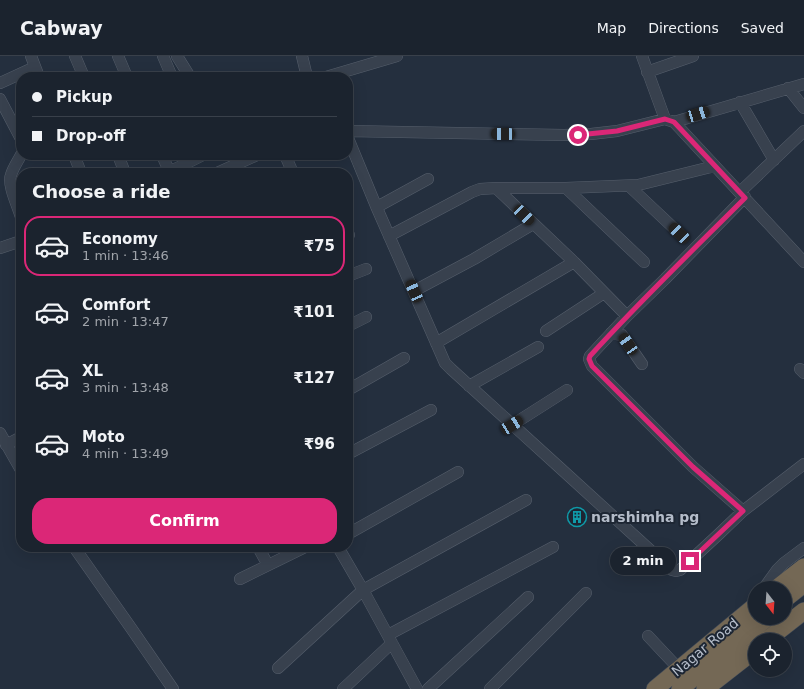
<!DOCTYPE html>
<meta charset="utf-8">
<style>
:root{--surface:#1b232e;--page:#282f3a;--text:#f1f3f6;--muted:#a0a4aa;--line:#39404a;--accent:#db2777}
body{margin:0;font-family:"DejaVu Sans",sans-serif;background:var(--page);color:var(--text);height:100vh;display:flex;flex-direction:column;font-size:15px;white-space:nowrap}
*{box-sizing:border-box;margin:0}
p{font-size:13px;color:var(--muted)}
.icon{flex:none;width:22px;height:22px;fill:none;stroke:currentColor;stroke-width:2;stroke-linecap:round;stroke-linejoin:round}
.map{position:relative;flex:1;overflow:hidden}
.drawer{position:absolute;left:16px;top:112px;width:337px;height:384px;display:flex;flex-direction:column;background:var(--surface);border-radius:16px;box-shadow:0 4px 16px #0002,0 0 0 1px var(--line)}
.drawer>*{flex:none}
.banner{position:absolute;left:16px;top:16px;width:337px;height:88px;border-radius:16px;box-shadow:0 4px 16px #0002,0 0 0 1px var(--line);display:grid;align-content:center;height:88px;padding:0 16px;background:var(--surface)}
.needle{width:26px;rotate:163deg}
.tools{position:absolute;left:748px;top:525px;display:grid;gap:8px}
.tools a{display:grid;place-items:center;width:44px;height:44px;border-radius:50%;background:var(--surface);box-shadow:0 4px 16px #0002,0 0 0 1px var(--line);font-size:20px}
.end{position:absolute;width:18px;height:18px;margin:-9px;border:5px solid #db2777;background:#fff;box-shadow:0 0 0 2px #fff}
.from{border-radius:50%}
.bubble{position:absolute;height:28px;border-radius:14px;background:var(--surface);box-shadow:0 4px 16px #0002,0 0 0 1px var(--line);font-size:13px;font-weight:700;line-height:28px;text-align:center}
.car{position:absolute;width:12px;height:24px;margin:-12px -6px;border-radius:5px;box-shadow:0 0 3px 1px #0007;background:linear-gradient(#222 24%,#8ab4d8 0 40%,#222 0 76%,#8ab4d8 0 86%,#222 0)}
.banner b{display:flex;align-items:center;gap:14px;height:38px;font-size:15px}
.banner b+b{border-top:1px solid var(--line)}
.banner i{width:10px;height:10px;background:var(--text)}
ul{padding:0;list-style:none}
li{display:flex;align-items:center;gap:12px;height:60px;margin:0 8px 6px;padding:0 8px;border:2px solid transparent;border-radius:16px}
li div{flex:1}
li b{display:block;font-size:15px}
li em{font-style:normal;font-weight:700}
li.current{border-color:var(--accent)}
li>.icon{width:36px;height:36px;stroke-width:1.5}
h2{padding:0 16px;font-size:18px;line-height:48px}
.cta{display:flex;gap:8px;margin-top:auto;padding:8px 16px}
.cta a{flex:1;height:46px;border-radius:16px;background:var(--accent);color:#fff;font-size:16px;font-weight:700;line-height:46px;text-align:center}
header{display:flex;align-items:center;gap:24px;box-sizing:border-box;height:56px;padding:0 20px;background:var(--surface);border-bottom:1px solid var(--line)}
header strong{font-size:19px}
nav{display:flex;gap:22px;margin-inline-start:auto;font-size:14px}
.map>svg:first-child{display:block}
.lines{fill:none;stroke-linecap:round;stroke-linejoin:round}
.minor-casing{stroke:#565f6c;stroke-width:12}
.highway-casing{stroke:#434c59;stroke-width:18}
.minor{stroke:#38414e;stroke-width:11}
.highway{stroke:#746855;stroke-width:17}
.route{stroke:#db2777;stroke-width:5}
.labels{text-anchor:middle;stroke-width:4;stroke-linejoin:round;paint-order:stroke}
.poi-label{font-size:14px;font-weight:bold;fill:#b4bcc9;stroke:#1d2633;text-anchor:start}
.street-label{font-size:14px;fill:#b4bcc9;stroke:#1d2633}
</style>
<header>
<strong>Cabway</strong>
<nav><a>Map</a><a>Directions</a><a>Saved</a></nav>
</header>
<div class="map">
<svg width="804" height="633" viewBox="0 0 804 633">
<rect width="100%" height="100%" fill="#242f3e"/>
<g class="lines">
<g class="minor-casing">
<path id="minor" d="M 31,0 L 39,21
M 75,0 L 84,21
M 118,0 L 127,21
M 163,0 L 172,21
M 177,0 L 190,21
M 302,0 L 307,21
M 642,0 L 665,63
M 647,16 L 693,0
M 326,21 L 397,0
M 0,27 L 35,11
M 788,32 L 804,52
M 0,43 L 21,83
M 740,46 L 774,104
M 674,66 L 804,28
M 348,75 L 564,79 L 591,78 L 617,75 L 665,63 L 674,66 L 804,206
M 348,82 L 376,150 L 445,307 L 451,313 L 559,411 L 672,514 L 676,515 L 680,514 L 719,478 L 743,455 L 804,408
M 74,99 L 81,117
M 118,99 L 125,117
M 162,99 L 170,117
M 285,99 L 293,117
M 169,116 L 203,99
M 217,117 L 257,99
M 629,130 L 679,177
M 496,132 L 574,206 L 627,260
M 566,132 L 644,206
M 740,136 L 804,75
M 377,151 L 428,123
M 21,161 C 18,151 7,128 11,119 C 13,112 18,105 21,99
M 348,180 L 349,179
M 389,180 L 472,136 L 480,133 L 496,132 L 566,132 L 638,129 L 715,110
M 0,192 L 21,185
M 348,220 L 366,213
M 414,235 L 474,203 L 533,168
M 348,270 L 366,261
M 546,275 L 604,237
M 611,277 L 622,279 L 642,308
M 436,287 L 574,206
M 800,313 L 804,317
M 469,330 L 538,291
M 348,334 L 404,302
M 512,369 L 567,334
M 0,377 L 21,414
M 6,389 L 21,381
M 348,398 L 431,354
M 743,455 L 693,411 L 592,310 L 589,303 L 590,300 L 627,260 L 665,223 L 745,141
M 348,478 L 458,416
M 74,491 L 131,572 L 173,633
M 258,491 L 268,509
M 338,491 L 363,534 L 417,633
M 240,523 L 305,491
M 764,532 L 777,514 L 784,507 L 804,492
M 388,579 L 553,491
M 648,580 L 679,613
M 278,612 L 363,534 L 526,444
M 343,633 L 392,587
M 428,633 L 528,541
M 490,633 L 586,537"/>
</g>
<g class="highway-casing">
<path id="highway" d="M 777,532 L 804,511
M 785,543 L 804,528
M 767,584 L 804,555
M 655,633 L 755,550
M 680,633 L 767,562
M 705,633 L 755,594"/>
</g>
<use href="#minor" class="minor"/>
<use href="#highway" class="highway"/>
</g>
<g class="lines">
<path class="route" d="M 578,79 L 617,75 L 665,63 L 674,66 L 745,142 C 693,194 640,245 590,300 L 589,303 L 592,310 L 693,411 L 743,455 L 690,505"/>
</g>
<defs>
<g id="building-ring" transform="scale(1)"><circle r="9.5" fill="#1d2633" stroke="#0f9aa8" stroke-width="1.5"/><path d="M-4-6H4V6H1V3H-1V6H-4ZM-2.5-4.3h1.7v1.8h-1.7ZM.8-4.3h1.7v1.8H.8ZM-2.5-1h1.7V.8h-1.7ZM.8-1h1.7V.8H.8Z" fill="#0f9aa8"/></g>
</defs>
<g fill-rule="evenodd">
<use href="#building-ring" x="577" y="461"/>
</g>
<g class="labels">
<g class="poi-label">
<text x="591" y="466">narshimha pg</text>
</g>
<g class="street-label">
<text transform="translate(705 591) rotate(-40)" y="5">Nagar Road</text>
</g>
</g>
</svg>
<div class="tools">
<a><svg class="needle" viewBox="-14 -14 28 28"><path d="M0-13l5 13h-10z" fill="#e53935"/><path d="M0 13l5-13h-10z" fill="#a0a4aa"/></svg></a>
<a><svg class="icon" aria-label="locate" viewBox="0 0 24 24"><circle cx="12" cy="12" r="6"/><path d="M12 2v4M12 18v4M2 12h4M18 12h4"/></svg></a>
</div>
<i class="end from" style="left:578px;top:79px"></i>
<i class="end" style="left:690px;top:505px"></i>
<div class="bubble" style="left:610px;top:491px;width:66px">2 min</div>
<i class="car" style="left:698px;top:58px;rotate:73deg"></i>
<i class="car" style="left:503px;top:78px;rotate:271deg"></i>
<i class="car" style="left:524px;top:159px;rotate:134deg"></i>
<i class="car" style="left:679px;top:177px;rotate:314deg"></i>
<i class="car" style="left:414px;top:235px;rotate:336deg"></i>
<i class="car" style="left:628px;top:288px;rotate:326deg"></i>
<i class="car" style="left:512px;top:369px;rotate:58deg"></i>
<div class="banner">
<b><i class="from"></i>Pickup</b>
<b><i></i>Drop-off</b>
</div>
<section class="drawer">
<h2>Choose a ride</h2>
<ul>
<li class="current"><svg class="icon" aria-label="car" viewBox="0 0 24 24"><path d="M5 17H2v-5l4-1 3-4h7l3 4 3 1v5h-3M9 17h6M6 11h13"/><circle cx="7" cy="17" r="2"/><circle cx="17" cy="17" r="2"/></svg><div><b>Economy</b><p>1 min · 13:46</p></div><em>₹75</em></li>
<li><svg class="icon" aria-label="car" viewBox="0 0 24 24"><path d="M5 17H2v-5l4-1 3-4h7l3 4 3 1v5h-3M9 17h6M6 11h13"/><circle cx="7" cy="17" r="2"/><circle cx="17" cy="17" r="2"/></svg><div><b>Comfort</b><p>2 min · 13:47</p></div><em>₹101</em></li>
<li><svg class="icon" aria-label="car" viewBox="0 0 24 24"><path d="M5 17H2v-5l4-1 3-4h7l3 4 3 1v5h-3M9 17h6M6 11h13"/><circle cx="7" cy="17" r="2"/><circle cx="17" cy="17" r="2"/></svg><div><b>XL</b><p>3 min · 13:48</p></div><em>₹127</em></li>
<li><svg class="icon" aria-label="car" viewBox="0 0 24 24"><path d="M5 17H2v-5l4-1 3-4h7l3 4 3 1v5h-3M9 17h6M6 11h13"/><circle cx="7" cy="17" r="2"/><circle cx="17" cy="17" r="2"/></svg><div><b>Moto</b><p>4 min · 13:49</p></div><em>₹96</em></li>
</ul>
<div class="cta"><a>Confirm</a></div>
</section>
</div>
